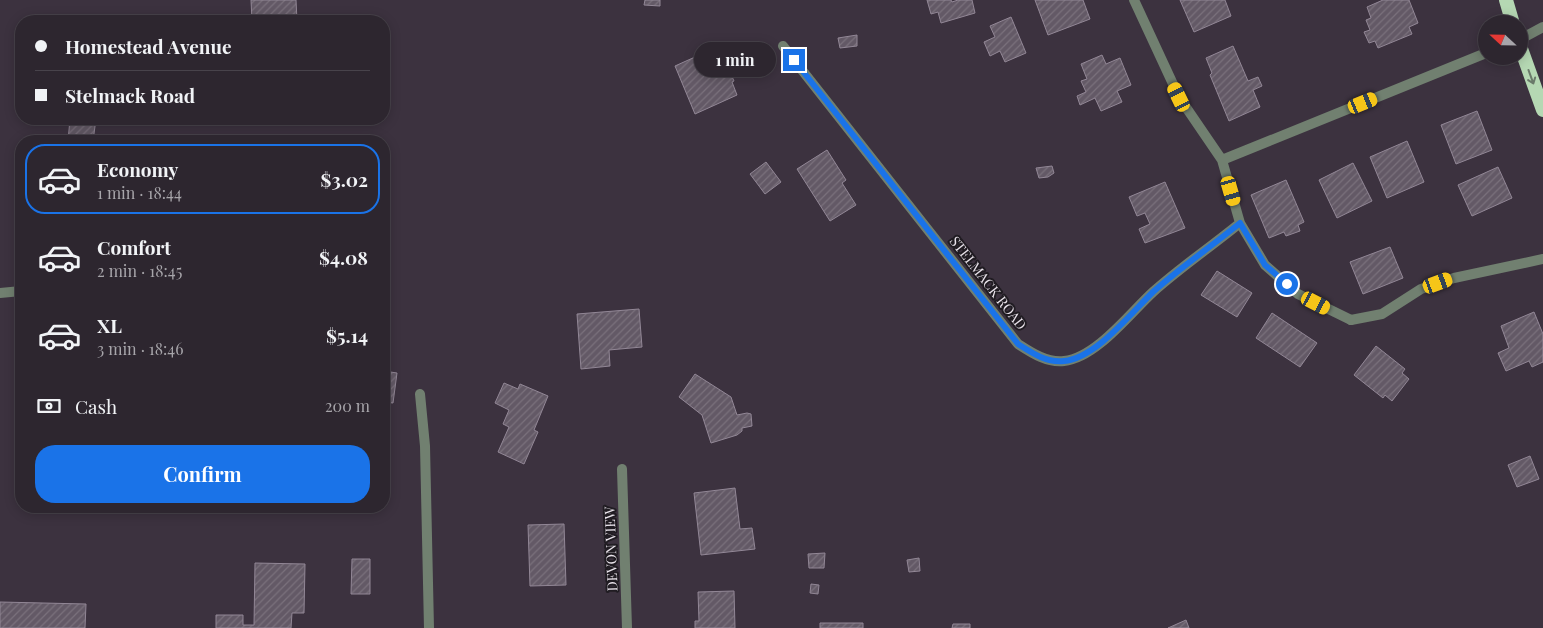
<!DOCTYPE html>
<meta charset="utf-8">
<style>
:root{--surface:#2d262f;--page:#352e37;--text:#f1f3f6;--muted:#a7a5aa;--line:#48434b;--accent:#1a73e8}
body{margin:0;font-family:"Playfair Display",serif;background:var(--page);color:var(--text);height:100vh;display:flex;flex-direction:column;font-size:19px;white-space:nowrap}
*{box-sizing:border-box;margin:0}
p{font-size:16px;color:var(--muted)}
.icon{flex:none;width:28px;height:28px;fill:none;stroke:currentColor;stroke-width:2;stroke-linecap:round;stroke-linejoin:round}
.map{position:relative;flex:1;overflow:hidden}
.drawer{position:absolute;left:15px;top:135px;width:375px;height:378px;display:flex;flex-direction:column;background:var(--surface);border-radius:20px;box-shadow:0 2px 12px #0003,0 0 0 1px var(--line)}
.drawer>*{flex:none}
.hud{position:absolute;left:15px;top:15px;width:375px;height:110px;border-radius:20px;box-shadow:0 2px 12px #0003,0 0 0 1px var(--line);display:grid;align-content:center;height:110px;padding:0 20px;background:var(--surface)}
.needle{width:32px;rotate:292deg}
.buttons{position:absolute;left:1478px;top:15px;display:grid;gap:10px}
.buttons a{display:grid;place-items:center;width:50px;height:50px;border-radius:50%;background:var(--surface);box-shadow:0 2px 12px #0003,0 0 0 1px var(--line);font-size:25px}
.end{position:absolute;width:22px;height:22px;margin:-11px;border:6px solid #1a73e8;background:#fff;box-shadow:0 0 0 2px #fff}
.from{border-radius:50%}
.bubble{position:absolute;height:35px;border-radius:18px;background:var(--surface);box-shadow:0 2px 12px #0003,0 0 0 1px var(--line);font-size:16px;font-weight:700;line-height:35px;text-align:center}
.car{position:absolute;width:15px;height:30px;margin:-15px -8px;border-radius:6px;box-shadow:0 0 4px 1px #0007;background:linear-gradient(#f5c518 24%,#345 0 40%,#f5c518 0 76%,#345 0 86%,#f5c518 0)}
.hud b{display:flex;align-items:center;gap:18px;height:48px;font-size:19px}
.hud b+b{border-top:1px solid var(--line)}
.hud i{width:12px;height:12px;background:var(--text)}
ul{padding:9px 0 0;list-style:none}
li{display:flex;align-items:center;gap:15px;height:70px;margin:0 10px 8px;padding:0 10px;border:2px solid transparent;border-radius:20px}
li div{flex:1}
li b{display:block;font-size:19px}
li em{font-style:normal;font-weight:700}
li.active{border-color:var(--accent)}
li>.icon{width:45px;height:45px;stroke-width:1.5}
.pay{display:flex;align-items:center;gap:12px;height:55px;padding:0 20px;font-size:19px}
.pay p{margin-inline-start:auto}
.primary-button{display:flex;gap:10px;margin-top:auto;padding:10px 20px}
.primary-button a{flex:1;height:58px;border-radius:20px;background:var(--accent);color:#fff;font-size:20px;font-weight:700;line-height:58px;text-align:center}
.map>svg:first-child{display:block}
.building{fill:url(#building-hatch);stroke:#928796}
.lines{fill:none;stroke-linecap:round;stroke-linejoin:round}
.service{stroke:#718070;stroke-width:10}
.minor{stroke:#718070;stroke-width:10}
.trunk{stroke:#b5d8b3;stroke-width:14}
.oneway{stroke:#6a7a6a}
.route{stroke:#1a73e8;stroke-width:6}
.labels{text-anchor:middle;stroke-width:4;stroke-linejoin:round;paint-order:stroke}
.street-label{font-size:14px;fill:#eae4ec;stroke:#201c22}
</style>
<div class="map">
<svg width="1543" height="628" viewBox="0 0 1543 628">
<defs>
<pattern id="building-hatch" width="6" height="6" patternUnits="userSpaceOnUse" patternTransform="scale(1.25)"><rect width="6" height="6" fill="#635966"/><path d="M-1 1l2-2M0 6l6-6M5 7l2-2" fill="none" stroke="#7a717c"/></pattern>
</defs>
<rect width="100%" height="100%" fill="#3c323f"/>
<path class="building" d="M 251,0 L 296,0 L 297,21 L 252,21 Z
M 645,0 L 660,0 L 660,6 L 644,5 Z
M 927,0 L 951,0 L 952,2 L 958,0 L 972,0 L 975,13 L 941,23 L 938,12 L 931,14 Z
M 1035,0 L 1083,0 L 1090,19 L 1048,35 Z
M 1180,0 L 1225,0 L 1231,16 L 1194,32 Z
M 1383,0 L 1409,0 L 1418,23 L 1409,27 L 1412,34 L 1378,48 L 1375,41 L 1369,43 L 1364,32 L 1370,30 L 1366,20 L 1371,18 L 1367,7 Z
M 1011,17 L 1026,53 L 1005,62 L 1000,51 L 990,56 L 984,42 L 995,37 L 990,26 Z
M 857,35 L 857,46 L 840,48 L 838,38 Z
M 1233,46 L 1248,81 L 1258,77 L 1262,86 L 1253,90 L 1260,107 L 1229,121 L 1210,75 L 1212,73 L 1206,58 Z
M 715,48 L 725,72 L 730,72 L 734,81 L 732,82 L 737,95 L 695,114 L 675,66 Z
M 1102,55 L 1106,64 L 1120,58 L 1131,85 L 1117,91 L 1122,102 L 1101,111 L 1095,98 L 1080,105 L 1077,96 L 1086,92 L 1081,81 L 1087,79 L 1081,64 Z
M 1477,111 L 1492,150 L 1456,164 L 1441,125 Z
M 70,119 L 96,119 L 93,141 L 68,141 Z
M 1407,141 L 1424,182 L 1387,198 L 1370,157 Z
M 827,150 L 846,180 L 842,183 L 856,205 L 830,221 L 797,169 Z
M 766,162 L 781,182 L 765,194 L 750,174 Z
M 1353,163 L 1372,201 L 1337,218 L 1319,180 Z
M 1052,166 L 1054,173 L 1048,177 L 1039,178 L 1036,168 Z
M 1498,167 L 1512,198 L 1472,216 L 1458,185 Z
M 1286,180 L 1304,222 L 1298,225 L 1300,231 L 1286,236 L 1284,232 L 1269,238 L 1251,195 Z
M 1165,182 L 1185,228 L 1145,243 L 1139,229 L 1150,224 L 1145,213 L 1137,216 L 1129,197 Z
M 1390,247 L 1403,278 L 1363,294 L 1350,262 Z
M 1217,271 L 1252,293 L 1237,317 L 1201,295 Z
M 639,309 L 642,347 L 609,350 L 610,366 L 581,369 L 577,314 Z
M 1534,312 L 1543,334 L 1543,362 L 1532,367 L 1529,361 L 1506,371 L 1498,353 L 1509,348 L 1501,326 Z
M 1272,313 L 1317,343 L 1300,367 L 1256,338 Z
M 1376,346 L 1405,369 L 1402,373 L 1409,379 L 1392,401 L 1385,395 L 1383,398 L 1354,375 Z
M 384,371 L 397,373 L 393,403 L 384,402 Z
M 695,374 L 731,397 L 737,415 L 747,413 L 751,414 L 752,426 L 742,428 L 742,431 L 737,435 L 711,443 L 702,415 L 679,397 Z
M 504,383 L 518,389 L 520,384 L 548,396 L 534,430 L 538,432 L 524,464 L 498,452 L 509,427 L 503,424 L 509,410 L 495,403 Z
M 1530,456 L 1539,479 L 1517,487 L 1508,465 Z
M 735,488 L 740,529 L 752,528 L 755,549 L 701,555 L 694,493 Z
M 564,524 L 566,585 L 530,586 L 528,525 Z
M 825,553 L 824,568 L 809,568 L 808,554 Z
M 919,558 L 920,571 L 909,572 L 907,560 Z
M 352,559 L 370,559 L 370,594 L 351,594 Z
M 255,563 L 305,564 L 304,613 L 292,613 L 291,628 L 216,628 L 216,615 L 243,615 L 243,625 L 254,625 Z
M 811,584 L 819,585 L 818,594 L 810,593 Z
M 734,591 L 735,628 L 695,628 L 695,621 L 699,621 L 698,592 Z
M 0,602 L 86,604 L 85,628 L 0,628 Z
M 1186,620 L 1189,628 L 1168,628 Z
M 820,623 L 863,623 L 863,628 L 820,628 Z
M 953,624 L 970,624 L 970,628 L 952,628 Z"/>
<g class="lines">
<path class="service" d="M 1351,320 L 1382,314 L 1421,289 L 1454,278 L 1543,259
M 420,394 L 425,446 L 429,628"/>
<path class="minor" d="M 1134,0 L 1179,97 L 1222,160 L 1240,223 L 1265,265 L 1298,294 L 1351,320
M 1519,40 L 1543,27
M 783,46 L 1018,344 C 1032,353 1047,363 1064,361 C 1096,358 1130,313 1153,292 C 1181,267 1212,246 1240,223
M 1222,160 L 1486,53
M 0,293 L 21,291
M 622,469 L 627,628"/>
<path class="trunk" d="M 1506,0 L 1513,24
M 1519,43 L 1543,110"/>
</g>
<defs><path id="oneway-shaft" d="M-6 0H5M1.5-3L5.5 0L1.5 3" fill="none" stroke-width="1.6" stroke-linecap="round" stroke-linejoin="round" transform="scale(1.25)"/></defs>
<use class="oneway" href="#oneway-shaft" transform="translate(1531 77) rotate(70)"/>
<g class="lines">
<path class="route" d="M 794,60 L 1018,344 C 1032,353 1047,363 1064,361 C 1096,358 1131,313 1153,292 C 1181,267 1212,246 1240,223 L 1265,265 L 1287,284"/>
</g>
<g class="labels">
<g class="street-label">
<text transform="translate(988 283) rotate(52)" y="5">STELMACK ROAD</text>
<text transform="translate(611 549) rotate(-92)" y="5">DEVON VIEW</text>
</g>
</g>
</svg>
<div class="buttons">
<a><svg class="needle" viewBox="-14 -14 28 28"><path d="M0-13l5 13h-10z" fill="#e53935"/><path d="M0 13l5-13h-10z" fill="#a7a5aa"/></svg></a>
</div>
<i class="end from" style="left:1287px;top:284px"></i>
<i class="end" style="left:794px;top:60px"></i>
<div class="bubble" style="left:694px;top:42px;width:82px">1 min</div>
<i class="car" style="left:1179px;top:97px;rotate:334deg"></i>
<i class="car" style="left:1363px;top:103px;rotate:68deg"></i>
<i class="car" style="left:1231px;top:191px;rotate:164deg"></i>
<i class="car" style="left:1438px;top:283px;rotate:70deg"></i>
<i class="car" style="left:1316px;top:303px;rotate:117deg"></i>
<div class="hud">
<b><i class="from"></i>Homestead Avenue</b>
<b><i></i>Stelmack Road</b>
</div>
<section class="drawer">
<ul>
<li class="active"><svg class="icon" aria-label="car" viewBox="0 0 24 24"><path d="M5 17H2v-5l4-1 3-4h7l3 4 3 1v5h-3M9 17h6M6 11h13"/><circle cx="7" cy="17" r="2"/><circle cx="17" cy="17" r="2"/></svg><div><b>Economy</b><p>1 min · 18:44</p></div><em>$3.02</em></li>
<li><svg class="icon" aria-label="car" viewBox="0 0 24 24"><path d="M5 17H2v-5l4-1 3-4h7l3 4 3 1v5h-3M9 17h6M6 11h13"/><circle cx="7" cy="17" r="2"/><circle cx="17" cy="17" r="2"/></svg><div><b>Comfort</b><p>2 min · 18:45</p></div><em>$4.08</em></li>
<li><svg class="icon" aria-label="car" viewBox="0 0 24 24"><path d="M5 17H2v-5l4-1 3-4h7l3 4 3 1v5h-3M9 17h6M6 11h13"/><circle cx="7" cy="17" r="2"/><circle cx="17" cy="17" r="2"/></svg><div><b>XL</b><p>3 min · 18:46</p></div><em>$5.14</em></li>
</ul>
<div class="pay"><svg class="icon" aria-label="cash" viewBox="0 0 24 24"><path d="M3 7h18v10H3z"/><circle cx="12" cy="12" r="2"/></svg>Cash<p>200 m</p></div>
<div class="primary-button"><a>Confirm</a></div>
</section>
</div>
